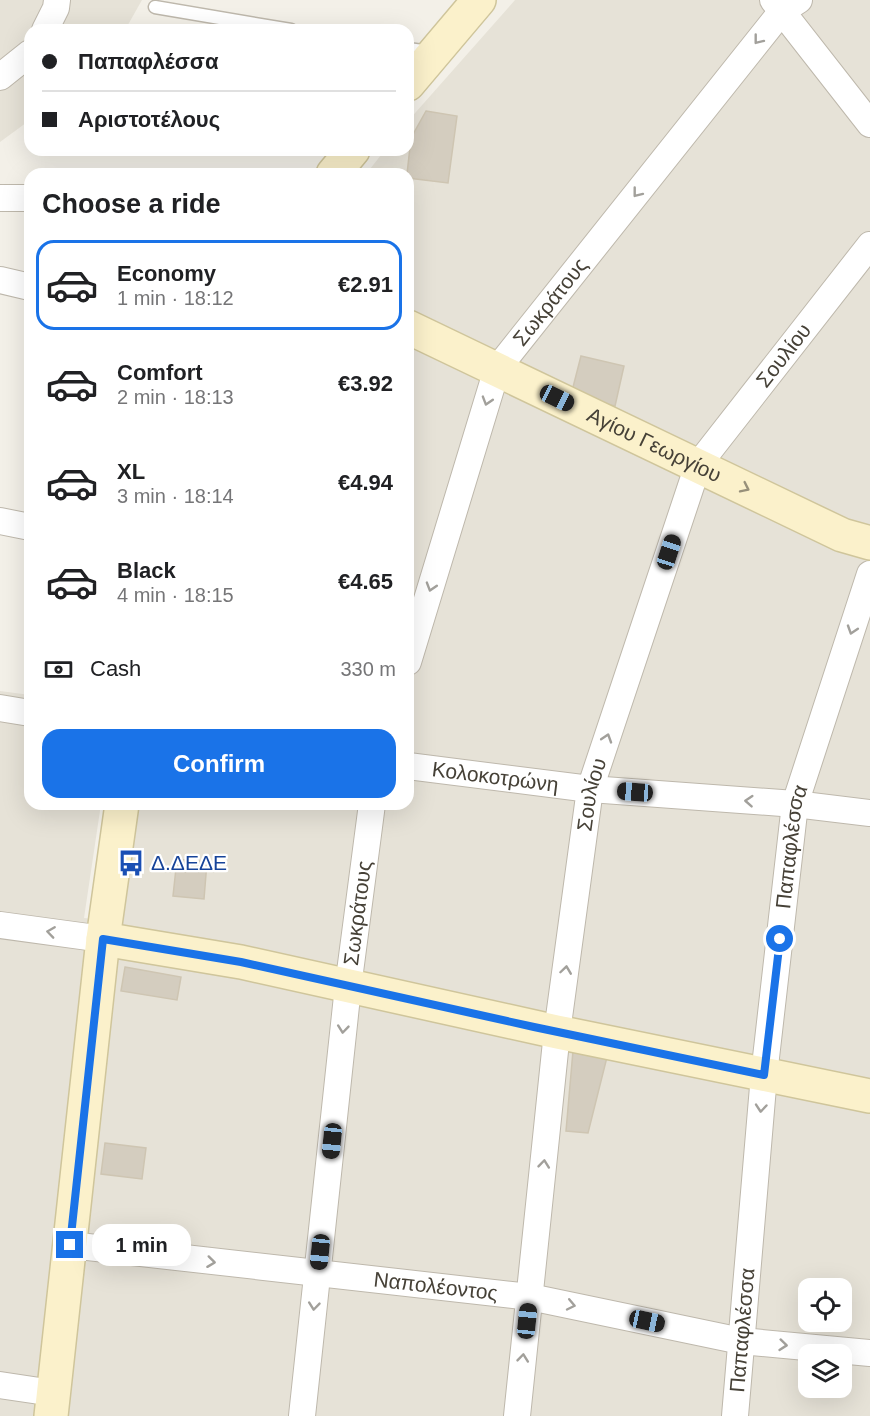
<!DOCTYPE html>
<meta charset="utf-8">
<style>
:root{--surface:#fff;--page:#f2f2f2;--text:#202124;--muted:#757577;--line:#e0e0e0;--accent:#1a73e8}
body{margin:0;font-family:Helvetica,sans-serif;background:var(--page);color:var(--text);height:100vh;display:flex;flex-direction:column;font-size:22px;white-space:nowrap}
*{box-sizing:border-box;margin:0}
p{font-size:20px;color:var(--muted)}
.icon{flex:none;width:33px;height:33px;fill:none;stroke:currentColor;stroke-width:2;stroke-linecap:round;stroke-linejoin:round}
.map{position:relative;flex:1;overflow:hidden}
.panel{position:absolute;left:24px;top:168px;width:390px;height:642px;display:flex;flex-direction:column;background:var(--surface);border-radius:18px;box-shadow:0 6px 24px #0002}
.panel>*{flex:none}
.guide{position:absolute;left:24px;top:24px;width:390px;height:132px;border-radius:18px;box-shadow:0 6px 24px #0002;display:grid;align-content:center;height:132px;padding:0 18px;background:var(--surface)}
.buttons{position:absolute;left:798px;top:1278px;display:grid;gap:12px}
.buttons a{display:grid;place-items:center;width:54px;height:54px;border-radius:12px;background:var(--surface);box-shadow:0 6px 24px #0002;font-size:30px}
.end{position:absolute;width:27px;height:27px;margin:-14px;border:8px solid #1a73e8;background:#fff;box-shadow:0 0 0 3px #fff}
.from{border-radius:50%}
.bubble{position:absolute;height:42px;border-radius:18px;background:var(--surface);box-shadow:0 6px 24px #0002;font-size:20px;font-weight:600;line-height:42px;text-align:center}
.car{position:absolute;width:18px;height:36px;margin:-18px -9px;border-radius:8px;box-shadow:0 0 4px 2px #0007;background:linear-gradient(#222 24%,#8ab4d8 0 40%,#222 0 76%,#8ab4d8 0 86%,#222 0)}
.guide b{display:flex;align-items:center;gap:21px;height:57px;font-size:22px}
.guide b+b{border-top:2px solid var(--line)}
.guide i{width:15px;height:15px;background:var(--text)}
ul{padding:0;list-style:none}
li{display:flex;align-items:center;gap:18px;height:90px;margin:0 12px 9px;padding:0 6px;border:3px solid transparent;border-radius:18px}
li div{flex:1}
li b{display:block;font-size:22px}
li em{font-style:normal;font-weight:600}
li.selected{border-color:var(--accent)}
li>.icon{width:54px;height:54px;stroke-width:1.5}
h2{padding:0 18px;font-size:27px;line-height:72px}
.pay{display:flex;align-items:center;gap:15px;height:66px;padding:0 18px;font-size:22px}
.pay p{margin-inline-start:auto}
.action{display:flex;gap:12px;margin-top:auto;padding:12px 18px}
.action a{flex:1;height:69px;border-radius:18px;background:var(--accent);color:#fff;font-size:24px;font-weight:600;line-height:69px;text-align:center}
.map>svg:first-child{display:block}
.residential{fill:#e6e2d7;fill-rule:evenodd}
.building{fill:#d4cdbf;stroke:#cec5b2;stroke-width:1.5}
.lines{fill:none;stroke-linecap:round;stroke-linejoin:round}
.lane-casing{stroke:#beb8ac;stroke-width:15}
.street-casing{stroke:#beb8ac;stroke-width:28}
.secondary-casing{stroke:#cfc59b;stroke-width:36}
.lane{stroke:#fff;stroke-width:12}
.street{stroke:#fff;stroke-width:26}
.secondary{stroke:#fbf1cb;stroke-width:33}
.oneway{stroke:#a2a09b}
.oneway2{stroke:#97907a}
.route{stroke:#1a73e8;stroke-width:8}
.labels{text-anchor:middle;stroke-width:4.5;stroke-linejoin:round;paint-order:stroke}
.street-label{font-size:21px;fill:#464137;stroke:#fff}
.transit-label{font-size:21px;fill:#164399;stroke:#fff;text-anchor:start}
</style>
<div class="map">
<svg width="870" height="1416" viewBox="0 0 870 1416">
<rect width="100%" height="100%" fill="#f3f0e8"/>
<path class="residential" d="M 0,0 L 142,0 L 125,30 L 30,30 L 30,120 L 0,142 Z
M 515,0 L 870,0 L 870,1416 L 0,1416 L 0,691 L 30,695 L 30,804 L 101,804 L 84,918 L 123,922 L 139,804 L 408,804 L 408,174 L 366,174 L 385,150 L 408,150 L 408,121 ZM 808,1288 L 842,1288 L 842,1322 L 808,1322 ZM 808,1354 L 842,1354 L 842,1388 L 808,1388 Z"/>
<path class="building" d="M 426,111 L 457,116 L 448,183 L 408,178 L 407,174 L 411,138 Z
M 581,356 L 624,366 L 615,406 L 571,395 Z
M 177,859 L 207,862 L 204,899 L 173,896 Z
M 125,967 L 181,977 L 177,1000 L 121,991 Z
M 573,1051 L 607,1057 L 588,1133 L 566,1131 Z
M 105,1143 L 146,1148 L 142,1179 L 101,1174 Z"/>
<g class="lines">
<g class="lane-casing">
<path id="lane" d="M 155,7 L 291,30
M 408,49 L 430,52"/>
</g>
<g class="street-casing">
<g id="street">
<path d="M 773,0 L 870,124"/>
<path d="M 45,30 L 56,8 L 57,0"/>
<path d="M 0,77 L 30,53"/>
<path d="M 0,198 L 30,198"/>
<path d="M 0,280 L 30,287"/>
<path d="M 0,521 L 30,527"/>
<path id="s1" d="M 408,662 L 497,369 L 782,11 L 799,0"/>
<path d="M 0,708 L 30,713"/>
<path id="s2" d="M 408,766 L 590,789 L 795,804 L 870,813"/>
<path d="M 0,925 L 103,939"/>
<path id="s3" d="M 70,1245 L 530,1297 L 741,1341 L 870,1353"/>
<path d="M 0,1385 L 53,1393"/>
<path id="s4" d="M 302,1416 L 348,987 L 372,804"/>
<path id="s5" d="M 517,1416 L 557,1032 L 590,789 L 698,465 L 870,245"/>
<path id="s6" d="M 735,1416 L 764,1075 L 795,804 L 870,574"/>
</g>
</g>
<g class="secondary-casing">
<g id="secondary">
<path d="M 408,84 L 479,0"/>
<path d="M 333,174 L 353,150"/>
<path id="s7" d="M 408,327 L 842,535 L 870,543"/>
<path d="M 103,939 L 241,962 L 557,1032 L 870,1096"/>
<path d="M 51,1416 L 103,939 L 122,804"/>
</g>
</g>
<use href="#lane" class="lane"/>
<use href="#street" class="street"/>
<use href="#secondary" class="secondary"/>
</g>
<defs><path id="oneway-chevron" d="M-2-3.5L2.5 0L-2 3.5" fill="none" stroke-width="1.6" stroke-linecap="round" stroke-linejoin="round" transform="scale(1.5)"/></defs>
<g class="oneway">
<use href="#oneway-chevron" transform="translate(758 40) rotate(128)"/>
<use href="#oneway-chevron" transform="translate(637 193) rotate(128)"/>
<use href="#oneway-chevron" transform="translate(487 401) rotate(107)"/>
<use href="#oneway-chevron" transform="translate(431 587) rotate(107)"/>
<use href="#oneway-chevron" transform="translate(852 630) rotate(108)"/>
<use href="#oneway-chevron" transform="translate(607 738) rotate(-72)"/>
<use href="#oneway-chevron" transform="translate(749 801) rotate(-176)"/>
<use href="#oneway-chevron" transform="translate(51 932) rotate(-172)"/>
<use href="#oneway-chevron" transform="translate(566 970) rotate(-82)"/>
<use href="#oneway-chevron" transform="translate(343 1029) rotate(96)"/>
<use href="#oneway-chevron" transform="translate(761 1108) rotate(95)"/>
<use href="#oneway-chevron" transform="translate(544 1164) rotate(-84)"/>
<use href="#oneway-chevron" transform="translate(211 1262) rotate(7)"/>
<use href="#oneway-chevron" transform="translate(571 1305) rotate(12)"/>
<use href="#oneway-chevron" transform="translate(314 1306) rotate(96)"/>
<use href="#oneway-chevron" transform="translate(783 1345) rotate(6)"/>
<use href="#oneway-chevron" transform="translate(523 1358) rotate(-84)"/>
</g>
<use class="oneway2" href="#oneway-chevron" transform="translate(745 488) rotate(26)"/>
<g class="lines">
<path class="route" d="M 70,1245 L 103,939 L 241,962 L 534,1027 L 764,1075 L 780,939"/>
</g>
<defs>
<g id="bus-bare" transform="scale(2.07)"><path d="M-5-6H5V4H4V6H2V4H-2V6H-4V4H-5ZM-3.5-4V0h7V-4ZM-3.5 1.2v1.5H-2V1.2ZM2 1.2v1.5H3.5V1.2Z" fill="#1a4fb4" stroke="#fff" stroke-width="2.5" paint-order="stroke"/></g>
</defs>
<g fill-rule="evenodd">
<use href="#bus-bare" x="131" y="863"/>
</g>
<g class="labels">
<g class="street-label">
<text dy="7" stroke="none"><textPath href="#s1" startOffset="392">Σωκράτους</textPath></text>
<text dy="7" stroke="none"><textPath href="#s5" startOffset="1112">Σουλίου</textPath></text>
<text dy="7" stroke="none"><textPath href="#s7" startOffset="273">Αγίου Γεωργίου</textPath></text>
<text dy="7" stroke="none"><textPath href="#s2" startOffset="88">Κολοκοτρώνη</textPath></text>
<text dy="7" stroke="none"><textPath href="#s5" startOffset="626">Σουλίου</textPath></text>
<text dy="7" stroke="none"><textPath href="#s6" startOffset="572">Παπαφλέσσα</textPath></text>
<text dy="7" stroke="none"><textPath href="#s4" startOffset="506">Σωκράτους</textPath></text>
<text dy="7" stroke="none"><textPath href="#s3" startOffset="368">Ναπολέοντος</textPath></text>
<text dy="7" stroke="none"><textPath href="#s6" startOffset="86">Παπαφλέσσα</textPath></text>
</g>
<g class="transit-label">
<text x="151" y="870">Δ.ΔΕΔΕ</text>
</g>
</g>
</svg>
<div class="buttons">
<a><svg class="icon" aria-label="locate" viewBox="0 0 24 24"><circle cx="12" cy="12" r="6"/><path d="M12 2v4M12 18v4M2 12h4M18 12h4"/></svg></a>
<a><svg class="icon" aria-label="layers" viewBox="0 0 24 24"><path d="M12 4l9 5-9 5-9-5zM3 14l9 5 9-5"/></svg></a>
</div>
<i class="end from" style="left:780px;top:939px"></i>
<i class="end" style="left:70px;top:1245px"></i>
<div class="bubble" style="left:92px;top:1224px;width:99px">1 min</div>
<i class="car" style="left:557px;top:398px;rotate:116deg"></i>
<i class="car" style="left:669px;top:552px;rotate:18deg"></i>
<i class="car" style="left:635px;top:792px;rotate:274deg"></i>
<i class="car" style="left:332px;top:1141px;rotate:186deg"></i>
<i class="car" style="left:320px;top:1252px;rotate:186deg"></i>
<i class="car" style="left:527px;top:1321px;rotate:6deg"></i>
<i class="car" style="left:647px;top:1321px;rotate:102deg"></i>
<div class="guide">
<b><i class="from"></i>Παπαφλέσσα</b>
<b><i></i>Αριστοτέλους</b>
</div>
<section class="panel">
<h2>Choose a ride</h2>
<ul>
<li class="selected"><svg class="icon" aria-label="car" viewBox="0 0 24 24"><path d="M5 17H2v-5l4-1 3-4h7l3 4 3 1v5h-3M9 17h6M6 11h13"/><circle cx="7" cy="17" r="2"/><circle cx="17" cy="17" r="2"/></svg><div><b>Economy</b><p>1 min · 18:12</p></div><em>€2.91</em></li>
<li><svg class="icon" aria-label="car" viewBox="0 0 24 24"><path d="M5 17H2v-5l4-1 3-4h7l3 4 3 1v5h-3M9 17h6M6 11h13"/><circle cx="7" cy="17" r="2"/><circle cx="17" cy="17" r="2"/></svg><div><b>Comfort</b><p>2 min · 18:13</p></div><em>€3.92</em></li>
<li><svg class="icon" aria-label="car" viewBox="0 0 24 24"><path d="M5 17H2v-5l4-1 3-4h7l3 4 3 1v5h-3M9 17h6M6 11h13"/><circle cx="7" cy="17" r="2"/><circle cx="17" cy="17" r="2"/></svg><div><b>XL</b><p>3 min · 18:14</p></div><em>€4.94</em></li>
<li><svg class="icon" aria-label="car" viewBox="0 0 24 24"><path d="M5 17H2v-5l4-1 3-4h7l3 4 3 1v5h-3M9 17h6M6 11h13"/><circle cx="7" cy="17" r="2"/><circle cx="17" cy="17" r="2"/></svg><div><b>Black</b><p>4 min · 18:15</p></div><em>€4.65</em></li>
</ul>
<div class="pay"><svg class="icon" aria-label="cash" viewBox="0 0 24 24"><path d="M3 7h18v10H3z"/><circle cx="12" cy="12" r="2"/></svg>Cash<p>330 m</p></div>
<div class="action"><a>Confirm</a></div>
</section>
</div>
